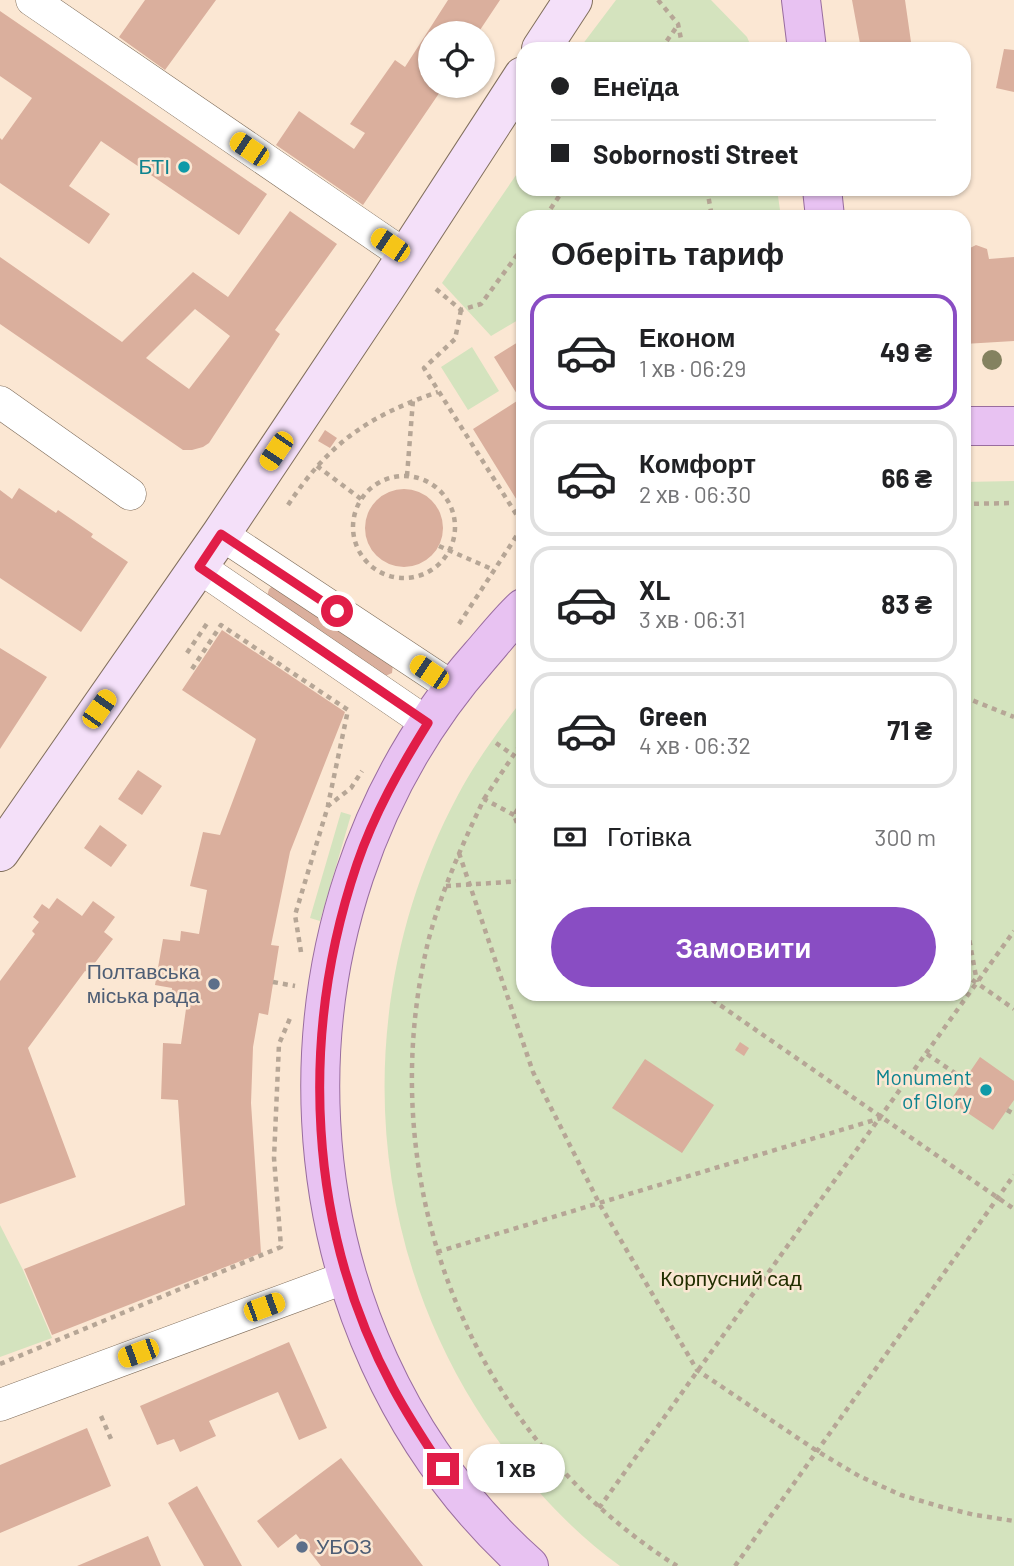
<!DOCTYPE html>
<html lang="uk">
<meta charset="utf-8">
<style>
:root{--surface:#fff;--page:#f6f6f6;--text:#202124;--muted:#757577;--line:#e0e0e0;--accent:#894dc3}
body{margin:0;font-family:Barlow,sans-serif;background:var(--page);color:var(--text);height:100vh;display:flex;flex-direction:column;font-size:26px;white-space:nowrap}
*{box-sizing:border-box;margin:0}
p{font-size:23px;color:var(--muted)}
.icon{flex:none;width:38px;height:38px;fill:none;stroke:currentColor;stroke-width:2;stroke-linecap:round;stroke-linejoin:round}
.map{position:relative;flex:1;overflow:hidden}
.side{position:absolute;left:516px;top:210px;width:455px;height:791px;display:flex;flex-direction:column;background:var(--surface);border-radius:21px;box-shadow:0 2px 5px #0004}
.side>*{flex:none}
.top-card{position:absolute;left:516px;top:42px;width:455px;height:154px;border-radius:21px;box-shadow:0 2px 5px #0004;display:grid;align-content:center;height:154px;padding:0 35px;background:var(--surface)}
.controls{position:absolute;left:418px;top:21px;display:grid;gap:14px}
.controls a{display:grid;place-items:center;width:77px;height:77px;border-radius:50%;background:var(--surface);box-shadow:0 2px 5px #0004;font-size:35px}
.end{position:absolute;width:32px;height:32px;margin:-16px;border:9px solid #e11d48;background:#fff;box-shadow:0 0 0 4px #fff}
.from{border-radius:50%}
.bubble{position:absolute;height:49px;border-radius:24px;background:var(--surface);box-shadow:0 2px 5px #0004;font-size:23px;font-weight:700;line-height:49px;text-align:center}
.car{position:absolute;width:21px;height:42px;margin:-21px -10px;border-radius:9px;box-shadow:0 0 5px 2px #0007;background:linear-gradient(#f5c518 24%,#345 0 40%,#f5c518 0 76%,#345 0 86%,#f5c518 0)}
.top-card b{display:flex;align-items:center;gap:24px;height:66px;font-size:26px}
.top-card b+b{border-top:2px solid var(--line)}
.top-card i{width:18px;height:18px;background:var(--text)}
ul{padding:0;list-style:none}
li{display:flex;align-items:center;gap:21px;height:116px;margin:0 14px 10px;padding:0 21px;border:4px solid var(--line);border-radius:21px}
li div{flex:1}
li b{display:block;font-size:26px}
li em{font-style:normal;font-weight:700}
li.active{border-color:var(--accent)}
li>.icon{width:63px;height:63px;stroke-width:1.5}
h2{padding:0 35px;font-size:32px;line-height:84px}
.pay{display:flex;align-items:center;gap:18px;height:77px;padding:0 35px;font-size:26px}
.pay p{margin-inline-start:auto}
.action{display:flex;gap:14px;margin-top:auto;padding:14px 35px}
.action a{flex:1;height:80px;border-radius:42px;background:var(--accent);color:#fff;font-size:28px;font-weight:700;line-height:80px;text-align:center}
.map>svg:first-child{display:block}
.green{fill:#d4e3be}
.building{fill:#daaf9d;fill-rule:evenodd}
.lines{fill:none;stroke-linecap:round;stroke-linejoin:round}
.street-casing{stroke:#816f5d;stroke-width:33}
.secondary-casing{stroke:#816f5d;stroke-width:40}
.primary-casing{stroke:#996d9f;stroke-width:40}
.path{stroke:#b6a696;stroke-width:4.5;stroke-dasharray:5 5;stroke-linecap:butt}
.street{stroke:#fff;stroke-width:32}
.secondary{stroke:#f4e0f9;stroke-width:38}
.primary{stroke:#e8c2f2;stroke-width:38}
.tree{fill:#848260}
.route{stroke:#e11d48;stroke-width:9}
.culture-dot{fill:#0f9aa8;stroke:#fbe7d3;stroke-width:2.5}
.service-dot{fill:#5c6f8a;stroke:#fbe7d3;stroke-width:2.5}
.labels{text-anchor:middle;stroke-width:5;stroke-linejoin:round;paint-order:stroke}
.culture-label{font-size:21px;fill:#0d838f;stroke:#fbe7d3;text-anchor:end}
.service-label{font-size:21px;fill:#4e5e75;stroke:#fbe7d3;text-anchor:end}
.park-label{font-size:21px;fill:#222f01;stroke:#fbe7d3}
</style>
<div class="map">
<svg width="1014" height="1566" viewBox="0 0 1014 1566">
<rect width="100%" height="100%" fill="#fbe7d3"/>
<path class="green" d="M 616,0 L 711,0 L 747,37 L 752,49 L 579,49 Z
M 523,165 L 523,189 L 777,189 L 781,217 L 523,217 L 523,317 L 491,336 L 442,283 Z
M 472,347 L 499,391 L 468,410 L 441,367 Z
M 1014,481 L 1014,1566 L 620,1566 C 562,1524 513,1467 475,1406 C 360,1221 355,986 458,795 C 476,761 499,730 523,699 L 523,994 L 964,994 L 964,482 Z
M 341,812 L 351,815 L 320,921 L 310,918 Z
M 0,1225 L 23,1270 L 52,1338 L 0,1357 Z"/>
<path class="building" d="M 145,0 L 216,0 L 165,70 L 119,37 Z
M 448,0 L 500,0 L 478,33 L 430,33 L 430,86 L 444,86 L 363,205 L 276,145 L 299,111 L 354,149 L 365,133 L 350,124 L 395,60 L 405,67 Z
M 852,0 L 905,0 L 912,49 L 861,49 Z
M 0,11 L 267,194 L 239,235 L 101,141 L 69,186 L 110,214 L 89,244 L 0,183 L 0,138 L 2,140 L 32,98 L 0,76 Z
M 1004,49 L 1014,50 L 1014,92 L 996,88 Z
M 290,211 L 337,244 L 275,330 L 280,334 L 209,443 L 203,447 L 192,450 L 183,450 L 0,324 L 0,257 L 122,342 L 193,272 L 228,297 ZM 195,309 L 230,336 L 189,389 L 146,358 Z
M 976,245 L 987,249 L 989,259 L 1014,257 L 1014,341 L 964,344 L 964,260 L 966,250 Z
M 523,339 L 523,510 L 473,429 L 520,399 L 494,357 Z
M 325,430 L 337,438 L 330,448 L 318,441 Z
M 19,488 L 56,513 L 58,510 L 93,534 L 91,537 L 128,562 L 81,632 L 0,578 L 0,490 L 12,499 Z
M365 528a39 39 0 1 1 78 0a39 39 0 1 1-78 0Z
M 274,585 L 393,664 L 392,673 L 383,677 L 267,596 L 269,589 Z
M 222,630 L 345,712 L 290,852 L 271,945 L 279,946 L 268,1015 L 259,1013 L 253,1047 L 251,1103 L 261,1253 L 52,1335 L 24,1269 L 185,1205 L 178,1100 L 161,1099 L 163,1043 L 181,1044 L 187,1002 L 171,999 L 172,988 L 155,985 L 163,939 L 180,941 L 181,931 L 199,934 L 207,890 L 190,886 L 203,832 L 220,835 L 256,739 L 182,690 Z
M 0,648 L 47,677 L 0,749 Z
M 138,770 L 162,786 L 142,815 L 118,799 Z
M 100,825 L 127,845 L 111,867 L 84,848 Z
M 57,898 L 82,916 L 93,901 L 115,917 L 104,932 L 113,939 L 88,972 L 85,971 L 28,1048 L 76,1177 L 0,1204 L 0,981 L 35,934 L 32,931 L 39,922 L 33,917 L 42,904 L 49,909 Z
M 740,1042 L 749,1048 L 744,1056 L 735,1050 Z
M 980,1057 L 1014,1081 L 1014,1100 L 993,1130 L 950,1101 Z
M 645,1059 L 714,1105 L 682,1153 L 612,1108 Z
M 289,1342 L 327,1428 L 299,1440 L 278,1392 L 209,1421 L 216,1436 L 180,1452 L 174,1439 L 157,1445 L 140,1406 Z
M 87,1428 L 111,1486 L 0,1533 L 0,1465 Z
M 341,1458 L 423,1566 L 321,1566 L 296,1534 L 278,1548 L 257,1521 Z
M 197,1486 L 242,1566 L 204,1566 L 168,1503 Z
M 148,1536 L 161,1566 L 77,1566 Z"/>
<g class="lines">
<g class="street-casing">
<path id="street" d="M 32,0 L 406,256
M 0,402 L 130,494
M 221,534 L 452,687
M 199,567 L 427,723
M 0,1405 L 347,1277"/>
</g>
<g class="secondary-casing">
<path id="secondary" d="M 541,49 L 573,0
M 0,852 L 221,534 L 386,287 L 523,76"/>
</g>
<g class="primary-casing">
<path id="primary" d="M 801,0 L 807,49
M 822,189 L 825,217
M 964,426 L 1014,426
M 523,608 C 507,623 494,640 480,656 C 251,916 269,1333 529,1566"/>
</g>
<path class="path" d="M 658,0 L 678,24 L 683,49
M 661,49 L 678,25
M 707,189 L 712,217
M 545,217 L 564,189
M 436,289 L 461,310 L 481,304 L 523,247
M 461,310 L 455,339 L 424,368 L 523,525
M 317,466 L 361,499
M 407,476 L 413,400
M353 527a51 51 0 1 1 102 0a51 51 0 1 1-102 0Z
M 964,504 L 1014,503
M 288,505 C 329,443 368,416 438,392
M 439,546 L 494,570
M 459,624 L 523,526
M 187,653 L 208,622
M 192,669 L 221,625 L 348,710 L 328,805
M 964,697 L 1014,717
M 496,743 L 513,755
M 484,799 L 523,741
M 523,801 L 514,815 L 523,839
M 514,815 L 484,799 C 462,845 441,892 428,942 C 371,1181 468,1434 677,1566
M 459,853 L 533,1072 L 599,1203 L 697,1370 L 817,1451 L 859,1476 L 901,1495 L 942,1507 L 975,1515 L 1014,1521
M 446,886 L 523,881
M 964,911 L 977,982
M 301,952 L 295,915 L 328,806 L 351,788 L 362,771
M 964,974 L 1014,1009
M 273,982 L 295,986
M 704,994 L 1014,1209
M 927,1054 L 965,1080
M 1007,1110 L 1014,1114
M 437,1252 L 881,1118
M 0,1364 L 281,1247 L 274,1158 L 279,1044 L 291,1016
M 101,1416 L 111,1439
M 599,1508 L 1014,931
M 735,1566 L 1014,1175"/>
<use href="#street" class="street"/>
<use href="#secondary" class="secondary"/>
<use href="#primary" class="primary"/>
</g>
<circle class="tree" cx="992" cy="360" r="10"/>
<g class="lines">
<path class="route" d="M 337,611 L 221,534 L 199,567 L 428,723 C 400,768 374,814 357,864 C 299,1035 307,1228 393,1388 C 408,1416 425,1442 443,1469"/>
</g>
<g class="culture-dot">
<circle cx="184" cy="167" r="7"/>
<circle cx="986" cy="1090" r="7"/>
</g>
<g class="service-dot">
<circle cx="214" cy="984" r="7"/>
<circle cx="302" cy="1547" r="7"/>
</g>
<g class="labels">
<g class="culture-label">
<text x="170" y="174">БТІ</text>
<text x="972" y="1085">Monument<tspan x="972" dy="24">of Glory</tspan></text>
</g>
<g class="service-label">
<text x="200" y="979">Полтавська<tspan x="200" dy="24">міська рада</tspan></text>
<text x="316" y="1554" text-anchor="start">УБОЗ</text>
</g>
<g class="park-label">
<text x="731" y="1286">Корпусний сад</text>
</g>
</g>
</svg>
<div class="controls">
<a><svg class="icon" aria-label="locate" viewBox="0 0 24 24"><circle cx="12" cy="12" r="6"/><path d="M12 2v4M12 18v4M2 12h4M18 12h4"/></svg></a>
</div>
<i class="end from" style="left:337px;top:611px"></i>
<i class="end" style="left:443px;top:1469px"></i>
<div class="bubble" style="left:467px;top:1444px;width:98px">1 хв</div>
<i class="car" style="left:249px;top:149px;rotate:304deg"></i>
<i class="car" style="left:390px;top:245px;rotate:304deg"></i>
<i class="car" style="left:276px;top:451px;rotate:214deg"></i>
<i class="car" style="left:429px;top:672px;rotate:304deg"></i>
<i class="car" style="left:99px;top:709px;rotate:35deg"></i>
<i class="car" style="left:264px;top:1307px;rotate:70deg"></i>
<i class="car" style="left:138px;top:1353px;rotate:250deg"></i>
<div class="top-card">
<b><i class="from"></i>Енеїда</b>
<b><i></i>Sobornosti Street</b>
</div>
<section class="side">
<h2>Оберіть тариф</h2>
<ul>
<li class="active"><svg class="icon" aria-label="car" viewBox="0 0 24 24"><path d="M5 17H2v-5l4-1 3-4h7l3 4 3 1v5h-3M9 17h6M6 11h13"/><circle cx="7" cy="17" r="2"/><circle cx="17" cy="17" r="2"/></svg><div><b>Економ</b><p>1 хв · 06:29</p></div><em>49 ₴</em></li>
<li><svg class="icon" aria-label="car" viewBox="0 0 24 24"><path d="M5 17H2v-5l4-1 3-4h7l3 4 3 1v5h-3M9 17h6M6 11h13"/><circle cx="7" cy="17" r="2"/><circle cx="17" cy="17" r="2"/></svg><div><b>Комфорт</b><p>2 хв · 06:30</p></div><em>66 ₴</em></li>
<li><svg class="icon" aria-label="car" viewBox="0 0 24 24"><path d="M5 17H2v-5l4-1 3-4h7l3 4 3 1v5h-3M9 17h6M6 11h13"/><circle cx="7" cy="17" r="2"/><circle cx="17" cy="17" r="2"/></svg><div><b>XL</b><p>3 хв · 06:31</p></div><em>83 ₴</em></li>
<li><svg class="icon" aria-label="car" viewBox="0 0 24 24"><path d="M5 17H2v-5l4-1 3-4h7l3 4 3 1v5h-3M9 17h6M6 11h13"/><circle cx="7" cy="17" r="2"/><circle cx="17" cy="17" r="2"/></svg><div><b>Green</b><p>4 хв · 06:32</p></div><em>71 ₴</em></li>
</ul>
<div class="pay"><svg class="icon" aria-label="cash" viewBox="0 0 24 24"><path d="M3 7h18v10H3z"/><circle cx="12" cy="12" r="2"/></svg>Готівка<p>300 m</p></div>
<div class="action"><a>Замовити</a></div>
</section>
</div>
